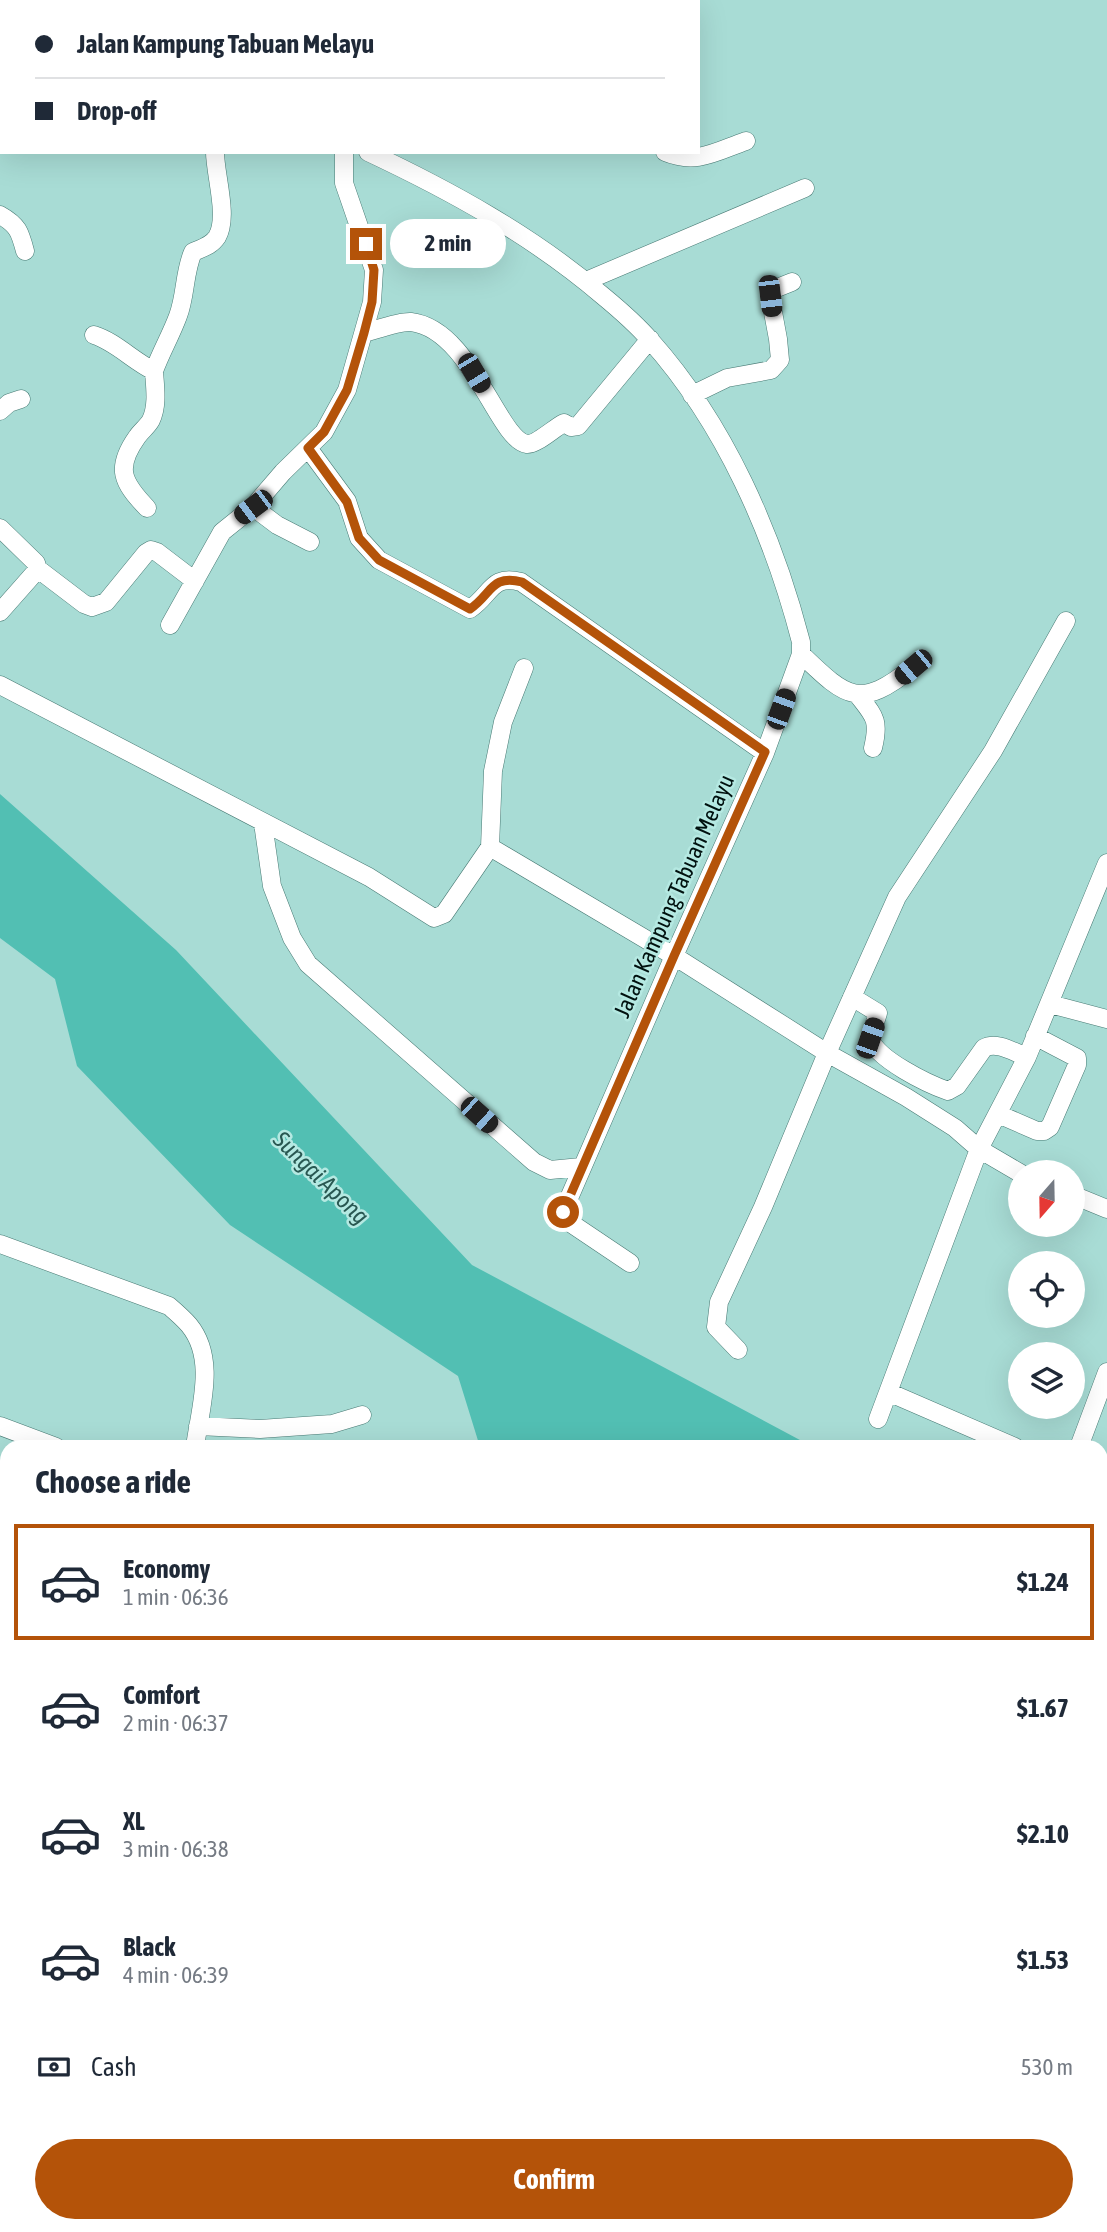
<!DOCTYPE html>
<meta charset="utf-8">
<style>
:root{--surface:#fff;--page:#f2f2f3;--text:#1f2937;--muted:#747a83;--line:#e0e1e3;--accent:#b45309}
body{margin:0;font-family:"Asap Condensed",sans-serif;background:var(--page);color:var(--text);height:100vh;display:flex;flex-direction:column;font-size:26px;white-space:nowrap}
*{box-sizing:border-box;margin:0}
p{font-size:23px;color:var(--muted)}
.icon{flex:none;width:38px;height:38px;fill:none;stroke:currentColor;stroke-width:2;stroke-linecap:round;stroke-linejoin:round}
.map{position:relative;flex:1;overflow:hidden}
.side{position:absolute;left:0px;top:1440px;width:1108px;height:793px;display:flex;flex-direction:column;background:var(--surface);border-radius:21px 21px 0 0;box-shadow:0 7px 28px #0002}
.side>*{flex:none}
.guide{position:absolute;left:0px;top:0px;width:700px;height:154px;box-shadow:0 7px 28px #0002;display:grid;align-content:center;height:154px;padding:0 35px;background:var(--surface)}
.needle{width:46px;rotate:200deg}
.controls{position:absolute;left:1008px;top:1160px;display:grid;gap:14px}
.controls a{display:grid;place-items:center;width:77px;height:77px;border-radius:50%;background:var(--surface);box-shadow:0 7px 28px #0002;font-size:35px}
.end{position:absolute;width:32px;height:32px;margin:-16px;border:9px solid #b45309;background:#fff;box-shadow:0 0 0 4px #fff}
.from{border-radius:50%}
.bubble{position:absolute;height:49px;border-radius:24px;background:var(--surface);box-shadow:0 7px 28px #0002;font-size:23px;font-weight:700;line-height:49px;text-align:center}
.car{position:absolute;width:21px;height:42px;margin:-21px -10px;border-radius:9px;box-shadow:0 0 5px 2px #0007;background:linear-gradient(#222 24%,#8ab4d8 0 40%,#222 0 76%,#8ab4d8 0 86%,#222 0)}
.guide b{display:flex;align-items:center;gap:24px;height:66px;font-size:26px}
.guide b+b{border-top:2px solid var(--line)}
.guide i{width:18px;height:18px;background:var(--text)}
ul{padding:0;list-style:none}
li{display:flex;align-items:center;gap:21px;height:116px;margin:0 14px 10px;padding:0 21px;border:4px solid transparent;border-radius:0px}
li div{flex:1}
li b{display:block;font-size:26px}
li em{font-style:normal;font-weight:700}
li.selected{border-color:var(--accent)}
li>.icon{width:63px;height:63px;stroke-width:1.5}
h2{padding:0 35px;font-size:32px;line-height:84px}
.pay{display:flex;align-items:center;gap:18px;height:77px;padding:0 35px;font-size:26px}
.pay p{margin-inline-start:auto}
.action{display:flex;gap:14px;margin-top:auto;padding:14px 35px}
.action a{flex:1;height:80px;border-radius:42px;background:var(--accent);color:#fff;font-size:28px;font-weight:700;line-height:80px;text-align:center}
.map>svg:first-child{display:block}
.water{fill:#52bfb3}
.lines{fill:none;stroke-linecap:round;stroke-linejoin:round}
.minor-casing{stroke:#487a74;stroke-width:19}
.minor{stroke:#fff;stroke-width:18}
.route{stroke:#b45309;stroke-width:9}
.labels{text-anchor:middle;stroke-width:5;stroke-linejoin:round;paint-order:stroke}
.street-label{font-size:23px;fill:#00110f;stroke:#b5e9e2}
.water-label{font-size:24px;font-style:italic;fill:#295852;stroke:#b5e9e2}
</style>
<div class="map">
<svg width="1107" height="2232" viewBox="0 0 1107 2232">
<rect width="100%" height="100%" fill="#a8dcd5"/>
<path class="water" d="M 0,794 L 176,950 L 472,1265 L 813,1447 L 480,1447 L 458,1376 L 230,1225 L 77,1066 L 55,979 L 0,938 Z
M 1101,1640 L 1107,1644 L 1107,1772 L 1101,1770 Z"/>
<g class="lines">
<g class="minor-casing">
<path id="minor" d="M 40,0 L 44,2
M 368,152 C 451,191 533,236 603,296 C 620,310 636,324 650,340 C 725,424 773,534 801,642 L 801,654 L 765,753 L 674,956 L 563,1212 L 566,1220 L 630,1263
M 665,152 C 696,165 715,152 746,141
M 0,215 C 18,225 20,232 25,251
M 586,281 L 805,188
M 364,333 C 376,330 399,321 411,322 C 471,329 498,440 527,444 C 536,445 554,428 564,423 L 571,427 L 578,426 L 650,339
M 94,335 C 116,342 133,361 154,371 C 161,352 171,335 178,316 C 186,295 184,272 193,252 C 202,248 211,246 217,237 C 229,217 215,175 215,152
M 692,395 L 727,378 L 771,370 L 780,360 L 778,339 L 770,296 L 772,290 L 792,282
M 0,411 L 9,403 L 21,399
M 308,448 L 347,501 L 359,538 L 379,560 L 470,609 C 492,594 491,574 521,582 L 765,753
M 253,507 L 277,525 L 310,542
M 147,508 C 122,482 115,468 137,437 C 141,431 148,426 151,420 C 158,405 155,387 154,371
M 0,528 L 36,563 L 38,569 L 84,604 L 92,607 L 106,602 L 146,553 L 151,550 L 157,552 L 195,581
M 0,612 L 38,569
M 170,625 L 222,532 L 253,507 L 283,472 L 324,432 L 347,390 L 372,302 L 374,270 L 344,183 L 344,152
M 801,654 C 846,697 859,711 913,667
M 0,685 L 369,877 L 434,918 L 444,914 L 490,847 L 493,771 L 503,722 L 524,668
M 857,694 C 874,716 880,719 873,748
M 263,823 L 272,886 L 292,938 L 308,964 L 534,1162 L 550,1170 L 581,1167
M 490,847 L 674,956 L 827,1053 L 906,1097 L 955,1128 L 979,1149 L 1020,1173
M 852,997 L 878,1013 L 870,1038 C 876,1059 928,1084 948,1091 L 957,1086 L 984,1048 C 997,1041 1013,1052 1027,1057
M 1050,1004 L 1107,1019
M 998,1114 L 1037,1131 L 1044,1131 L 1050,1127 L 1077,1065 L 1077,1058 L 1035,1036
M 1073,1195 L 1107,1209
M 0,1244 L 169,1306 C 176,1312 183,1318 189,1325 C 217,1359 200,1408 195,1447
M 738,1350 L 716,1327 L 719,1302 L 763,1207 L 827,1053 L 897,897 L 993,751 L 1066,621
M 888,1392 L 1015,1447
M 878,1419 L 979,1149 L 1027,1057 L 1107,863
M 0,1426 L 56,1447
M 198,1426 L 260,1429 L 332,1424 L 362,1415
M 1079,1447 L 1107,1372
M 1101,1511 L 1107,1515
M 0,1616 L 7,1619
M 1101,1866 L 1107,1888
M 0,1878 L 6,1801
M 0,1906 L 7,1907
M 1101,1926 L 1107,1915
M 1101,2057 L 1107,2062
M 0,2187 L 7,2187
M 200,2226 L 200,2232
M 953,2226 L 953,2232
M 707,2232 L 709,2226"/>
</g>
<use href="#minor" class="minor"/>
</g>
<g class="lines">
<path class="route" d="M 366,244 L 374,270 L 372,302 L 364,333 L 347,390 L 324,432 L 308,448 L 347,502 L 359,538 L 379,560 L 470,609 C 492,594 491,574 522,582 L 765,752 L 674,956 L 563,1212"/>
</g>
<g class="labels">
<g class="street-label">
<text transform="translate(674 896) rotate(-66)" y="8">Jalan Kampung Tabuan Melayu</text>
</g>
<g class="water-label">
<text transform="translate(321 1178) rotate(44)" y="8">Sungai Apong</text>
</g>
</g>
</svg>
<div class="controls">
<a><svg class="needle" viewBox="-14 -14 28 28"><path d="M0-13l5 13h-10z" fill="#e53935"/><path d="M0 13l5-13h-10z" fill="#747a83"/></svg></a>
<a><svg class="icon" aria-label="locate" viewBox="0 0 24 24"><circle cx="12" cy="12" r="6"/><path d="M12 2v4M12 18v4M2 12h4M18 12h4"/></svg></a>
<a><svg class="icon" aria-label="layers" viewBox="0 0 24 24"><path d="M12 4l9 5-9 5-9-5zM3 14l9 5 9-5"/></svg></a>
</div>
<i class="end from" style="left:563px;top:1212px"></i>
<i class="end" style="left:366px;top:244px"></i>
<div class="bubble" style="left:390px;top:219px;width:116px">2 min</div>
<i class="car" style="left:770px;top:296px;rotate:173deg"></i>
<i class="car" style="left:474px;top:373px;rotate:149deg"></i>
<i class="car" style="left:253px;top:507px;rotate:233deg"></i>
<i class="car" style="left:913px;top:667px;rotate:230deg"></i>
<i class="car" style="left:781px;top:709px;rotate:20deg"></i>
<i class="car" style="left:870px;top:1038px;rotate:19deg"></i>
<i class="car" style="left:479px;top:1115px;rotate:132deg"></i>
<div class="guide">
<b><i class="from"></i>Jalan Kampung Tabuan Melayu</b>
<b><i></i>Drop-off</b>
</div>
<section class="side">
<h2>Choose a ride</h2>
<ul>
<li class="selected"><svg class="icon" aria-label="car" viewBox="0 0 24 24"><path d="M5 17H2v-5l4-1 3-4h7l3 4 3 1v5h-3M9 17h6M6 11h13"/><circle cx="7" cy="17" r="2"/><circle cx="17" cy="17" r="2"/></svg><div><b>Economy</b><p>1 min · 06:36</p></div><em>$1.24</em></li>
<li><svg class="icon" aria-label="car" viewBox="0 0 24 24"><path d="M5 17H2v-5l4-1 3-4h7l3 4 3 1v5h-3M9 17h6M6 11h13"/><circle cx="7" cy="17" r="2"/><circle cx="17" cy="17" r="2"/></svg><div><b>Comfort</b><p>2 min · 06:37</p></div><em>$1.67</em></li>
<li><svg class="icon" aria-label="car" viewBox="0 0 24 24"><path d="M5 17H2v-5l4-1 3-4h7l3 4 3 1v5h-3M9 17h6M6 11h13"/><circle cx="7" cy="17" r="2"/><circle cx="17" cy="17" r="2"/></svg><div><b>XL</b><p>3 min · 06:38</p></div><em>$2.10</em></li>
<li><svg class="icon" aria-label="car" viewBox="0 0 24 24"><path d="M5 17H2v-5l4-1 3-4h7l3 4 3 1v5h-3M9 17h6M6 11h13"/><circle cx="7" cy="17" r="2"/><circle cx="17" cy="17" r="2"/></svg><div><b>Black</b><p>4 min · 06:39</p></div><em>$1.53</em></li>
</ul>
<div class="pay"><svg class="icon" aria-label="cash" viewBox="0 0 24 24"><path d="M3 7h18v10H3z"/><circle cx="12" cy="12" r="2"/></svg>Cash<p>530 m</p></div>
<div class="action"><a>Confirm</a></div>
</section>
</div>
